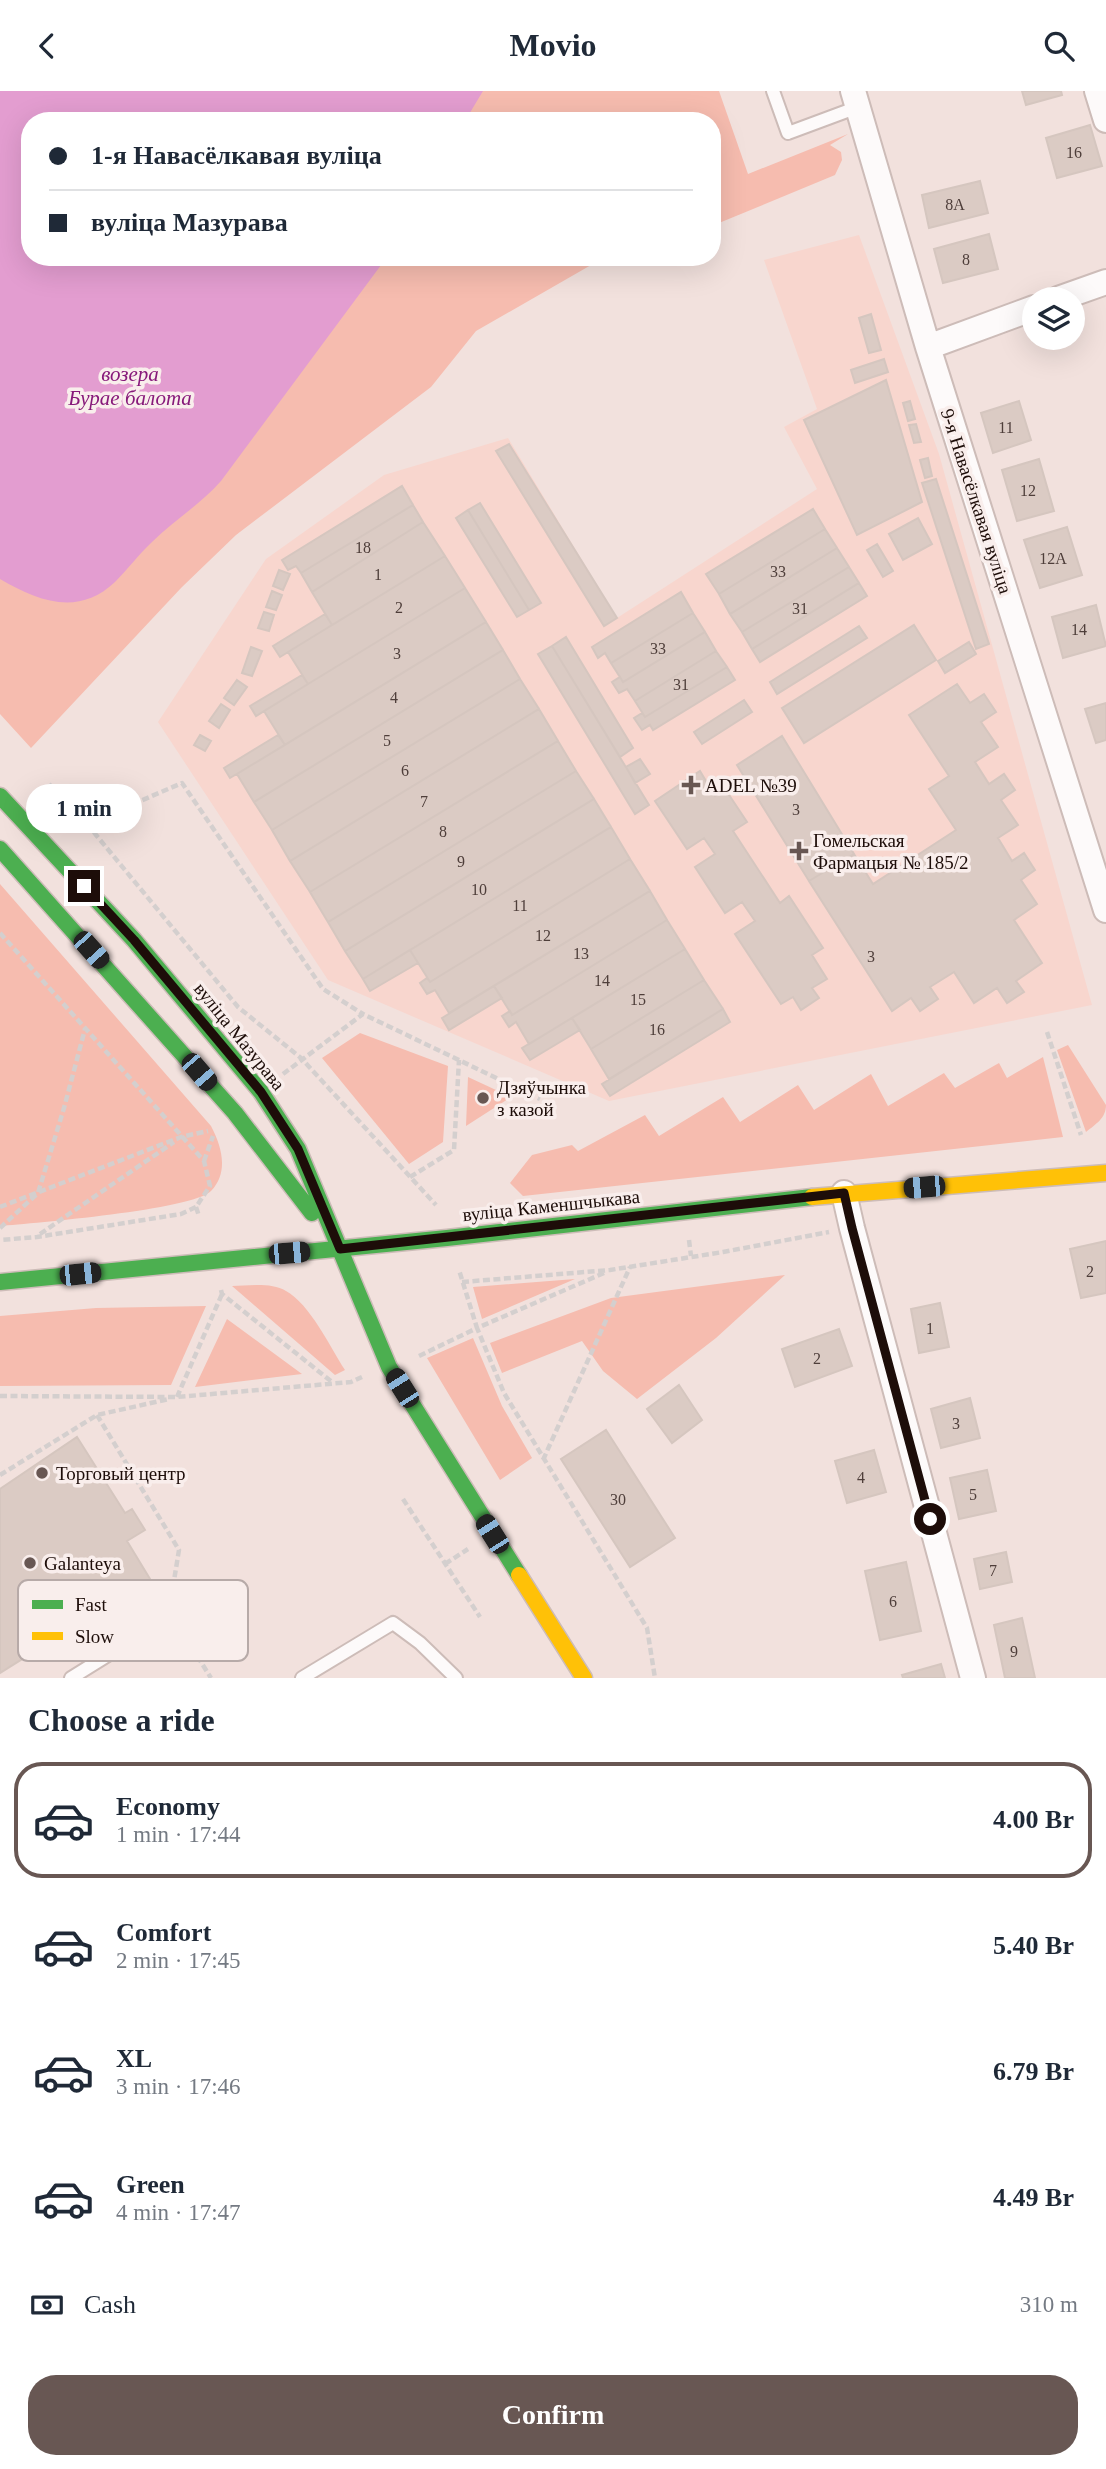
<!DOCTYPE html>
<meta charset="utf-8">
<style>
:root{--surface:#fff;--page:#f2f2f3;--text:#1f2937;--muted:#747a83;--line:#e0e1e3;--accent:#685753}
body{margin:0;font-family:Georgia,serif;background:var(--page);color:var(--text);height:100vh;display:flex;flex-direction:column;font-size:26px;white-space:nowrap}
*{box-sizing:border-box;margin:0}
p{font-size:23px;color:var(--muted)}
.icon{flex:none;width:38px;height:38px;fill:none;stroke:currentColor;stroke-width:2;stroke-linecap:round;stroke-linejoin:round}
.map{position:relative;height:1587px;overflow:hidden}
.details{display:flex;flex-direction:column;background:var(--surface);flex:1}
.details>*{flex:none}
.hud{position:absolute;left:21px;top:21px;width:700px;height:154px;border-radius:28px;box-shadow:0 7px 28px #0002;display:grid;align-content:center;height:154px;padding:0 28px;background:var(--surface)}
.fabs{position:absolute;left:1022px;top:196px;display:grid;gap:14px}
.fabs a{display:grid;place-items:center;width:63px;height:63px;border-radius:50%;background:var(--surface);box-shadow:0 7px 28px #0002;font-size:35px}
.end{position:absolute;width:32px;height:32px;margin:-16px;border:9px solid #1d0d09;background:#fff;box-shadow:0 0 0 4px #fff}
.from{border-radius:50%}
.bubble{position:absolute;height:49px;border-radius:24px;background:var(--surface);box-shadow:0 7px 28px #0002;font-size:23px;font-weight:700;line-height:49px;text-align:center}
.car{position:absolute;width:21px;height:42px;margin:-21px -10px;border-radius:9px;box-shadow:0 0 5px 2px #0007;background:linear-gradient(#222 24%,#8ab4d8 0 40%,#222 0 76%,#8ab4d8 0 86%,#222 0)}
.hud b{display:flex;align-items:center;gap:24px;height:66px;font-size:26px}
.hud b+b{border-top:2px solid var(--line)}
.hud i{width:18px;height:18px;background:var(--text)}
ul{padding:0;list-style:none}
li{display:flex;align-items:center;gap:21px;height:116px;margin:0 14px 10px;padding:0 14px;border:4px solid transparent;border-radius:28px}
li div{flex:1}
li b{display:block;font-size:26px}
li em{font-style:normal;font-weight:700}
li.on{border-color:var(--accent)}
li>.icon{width:63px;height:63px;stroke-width:1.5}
h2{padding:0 28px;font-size:32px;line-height:84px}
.pay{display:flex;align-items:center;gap:18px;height:77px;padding:0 28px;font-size:26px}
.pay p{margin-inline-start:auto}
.action{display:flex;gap:14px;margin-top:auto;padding:14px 28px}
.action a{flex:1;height:80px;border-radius:28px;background:var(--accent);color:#fff;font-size:28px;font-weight:700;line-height:80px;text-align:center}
header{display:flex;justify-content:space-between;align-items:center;height:91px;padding:0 28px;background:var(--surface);font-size:32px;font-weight:700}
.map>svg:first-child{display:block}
.built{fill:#f8d6ce}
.green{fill:#f6bcaf}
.water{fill:#e39dd0}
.building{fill:#dbcbc4;stroke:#d5c6bf;stroke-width:2}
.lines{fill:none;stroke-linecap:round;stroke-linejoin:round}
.lane-casing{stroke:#cdbcb8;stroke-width:16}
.street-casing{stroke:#cdbcb8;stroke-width:28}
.fast-casing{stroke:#cdbcb8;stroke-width:19}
.slow-casing{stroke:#cdbcb8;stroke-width:19}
.path{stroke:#d4cfce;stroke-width:4.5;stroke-dasharray:7 3.5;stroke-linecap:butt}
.lane{stroke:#fdfafa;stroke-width:12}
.street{stroke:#fdfafa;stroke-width:24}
.fast{stroke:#4caf50;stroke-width:16}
.slow{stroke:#ffc107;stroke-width:16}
.route{stroke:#1d0d09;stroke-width:9}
.poi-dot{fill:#685753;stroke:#f9eeec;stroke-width:2.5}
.labels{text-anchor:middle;stroke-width:7;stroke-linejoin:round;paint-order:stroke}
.number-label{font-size:16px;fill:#4e3e3a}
.street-label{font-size:19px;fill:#1d0d09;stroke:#f9eeec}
.poi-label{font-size:19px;fill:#1d0d09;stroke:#f9eeec;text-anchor:start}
.water-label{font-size:21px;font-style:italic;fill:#87197a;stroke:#f9eeec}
.key{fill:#f9eeec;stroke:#b7aaa8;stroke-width:2}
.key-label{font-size:19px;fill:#1d0d09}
</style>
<header><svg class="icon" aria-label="back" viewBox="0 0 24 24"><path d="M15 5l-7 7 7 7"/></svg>Movio<svg class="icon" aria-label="search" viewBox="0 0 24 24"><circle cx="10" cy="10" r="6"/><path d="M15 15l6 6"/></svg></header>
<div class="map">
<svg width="1106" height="1587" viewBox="0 0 1106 1587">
<rect width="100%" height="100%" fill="#f2e1dd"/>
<path class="built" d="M 859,144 L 939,363 L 1092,914 L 609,1010 L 328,889 L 158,631 L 266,468 L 384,384 L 508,347 L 617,527 L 817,398 L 784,336 L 817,318 L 764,169 Z"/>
<path class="green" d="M 0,0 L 719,0 L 748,83 L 848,43 L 830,54 L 841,61 L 842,69 L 835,84 L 719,132 L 712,129 L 712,30 L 30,30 L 30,166 L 605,166 L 476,240 L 431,296 L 236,444 L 182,496 L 31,657 L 0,623 Z
M 0,793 L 211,1035 C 222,1056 229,1081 211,1100 C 192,1119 34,1132 0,1135 Z
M 360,942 L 448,975 L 443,1051 L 409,1073 L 322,967 Z
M 1068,954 L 1106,1014 C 1106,1027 1096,1033 1086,1041 L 1057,959 Z
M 1043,966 L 1063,1046 L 523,1105 L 510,1092 L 532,1064 L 572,1054 L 578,1060 L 645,1024 L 659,1045 L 723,1006 L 740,1031 L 798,994 L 814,1019 L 871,983 L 888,1015 L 944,982 L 955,997 L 999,972 L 1007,987 Z
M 468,986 L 511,1006 L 466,1035 Z
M 785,1184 L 716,1247 L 637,1308 L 603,1280 L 582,1250 L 502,1282 L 490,1252 L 611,1207 Z
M 575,1188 L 482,1228 L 473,1196 Z
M 232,1195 C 248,1195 271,1191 286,1200 C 310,1213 330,1256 345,1279 L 335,1284 Z
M 206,1215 L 171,1294 L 0,1295 L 0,1225 L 96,1217 Z
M 227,1228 L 302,1283 L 195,1296 Z
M 473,1247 L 502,1315 L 532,1367 L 500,1389 L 427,1267 Z"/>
<path class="water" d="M 0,0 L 483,0 L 465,30 L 30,30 L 30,166 L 387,166 L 221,390 C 200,414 174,429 152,451 C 139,463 128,478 115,491 C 78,526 38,510 0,488 Z"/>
<path class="building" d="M 1022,0 L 1061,0 L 1062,4 L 1026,14 Z
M 1090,34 L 1102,75 L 1057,87 L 1046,47 Z
M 980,90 L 988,122 L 929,137 L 922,104 Z
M 989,143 L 998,178 L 943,192 L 934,158 Z
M 871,223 L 881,259 L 869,262 L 859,227 Z
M 884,268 L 888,281 L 855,292 L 851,279 Z
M 886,289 L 922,411 L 857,444 L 804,329 Z
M 910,310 L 915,328 L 908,330 L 903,312 Z
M 1019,310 L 1031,349 L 993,362 L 981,322 Z
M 916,333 L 921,351 L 914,352 L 909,334 Z
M 509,353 L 617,527 L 604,535 L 496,360 Z
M 928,367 L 932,385 L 925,387 L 920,369 Z
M 1039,368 L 1054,420 L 1017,430 L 1002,379 Z
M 936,388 L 989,553 L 976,558 L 922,392 Z
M 402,395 L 413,414 L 301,482 L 296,475 L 288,479 L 282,469 Z
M 480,412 L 541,512 L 529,519 L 468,419 Z
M 413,414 L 423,431 L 312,501 L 301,482 Z
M 813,418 L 825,438 L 719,503 L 706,483 Z
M 468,419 L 529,519 L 517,526 L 456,427 Z
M 918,427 L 932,453 L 903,469 L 889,443 Z
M 423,431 L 445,465 L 332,534 L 312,501 Z
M 1067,436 L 1082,484 L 1040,497 L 1024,449 Z
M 825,438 L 837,457 L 730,523 L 719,503 Z
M 877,453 L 893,480 L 883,486 L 867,459 Z
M 837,457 L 849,476 L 742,541 L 730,523 Z
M 445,465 L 465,497 L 308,593 L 288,561 Z
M 849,476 L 859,492 L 752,558 L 742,541 Z
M 279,479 L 290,483 L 283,499 L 273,495 Z
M 859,492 L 867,505 L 760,571 L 752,558 Z
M 465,497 L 486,531 L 285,654 L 264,620 Z
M 272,500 L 282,504 L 276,519 L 266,516 Z
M 681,501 L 693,522 L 611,572 L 605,562 L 598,567 L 592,556 Z
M 1096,514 L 1106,555 L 1063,567 L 1052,526 Z
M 264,521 L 274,524 L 269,540 L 258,537 Z
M 693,522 L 705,541 L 623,591 L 611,572 Z
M 325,523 L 332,534 L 280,566 L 273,555 Z
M 486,531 L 503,559 L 254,711 L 237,683 Z
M 914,534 L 936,569 L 804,652 L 782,617 Z
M 859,535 L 867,547 L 777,603 L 770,591 Z
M 705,541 L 716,560 L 635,610 L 627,598 L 619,602 L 612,591 L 620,586 L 623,591 Z
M 566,546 L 633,657 L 620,666 L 552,555 Z
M 969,551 L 976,563 L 945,582 L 938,570 Z
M 552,555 L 649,714 L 635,723 L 538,563 Z
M 251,556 L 262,560 L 252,585 L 242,582 Z
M 503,559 L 520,588 L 272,739 L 254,711 Z
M 716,560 L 727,576 L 645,626 L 635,610 Z
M 727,576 L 735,589 L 653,639 L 650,634 L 642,639 L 634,627 L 642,622 L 645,626 Z
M 302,584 L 308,593 L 256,625 L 250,615 Z
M 520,588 L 539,618 L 290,770 L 272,739 Z
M 237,589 L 247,596 L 234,614 L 224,607 Z
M 957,593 L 970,612 L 984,603 L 996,621 L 981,631 L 998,656 L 975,671 L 989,693 L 1004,683 L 1015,699 L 1001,709 L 1018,734 L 998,747 L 1012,770 L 1024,762 L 1035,779 L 1021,789 L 1037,813 L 1014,829 L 1042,872 L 1016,890 L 1024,901 L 1007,912 L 997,897 L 974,912 L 954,881 L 930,896 L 938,908 L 920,920 L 911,907 L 892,920 L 809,790 L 854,763 L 873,793 L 956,739 L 929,698 L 949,685 L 909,624 Z
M 744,609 L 752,621 L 702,653 L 694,641 Z
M 1106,612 L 1106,649 L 1096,652 L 1085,618 Z
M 221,613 L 230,619 L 219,637 L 209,630 Z
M 539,618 L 558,650 L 310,801 L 290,770 Z
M 200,644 L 211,650 L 205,660 L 194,654 Z
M 278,644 L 285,654 L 230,687 L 224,677 Z
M 782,645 L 854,763 L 809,790 L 737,674 Z
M 558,650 L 576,680 L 328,831 L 310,801 Z
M 640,668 L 650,683 L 635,692 L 626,676 Z
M 576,680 L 594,708 L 345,860 L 328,831 Z
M 700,680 L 715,705 L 725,698 L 747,731 L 733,740 L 780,812 L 789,805 L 823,857 L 812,864 L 827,888 L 812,897 L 819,907 L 801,919 L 793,906 L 781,913 L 735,843 L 755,830 L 742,811 L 725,822 L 695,776 L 715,763 L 704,747 L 687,758 L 655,710 Z
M 594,708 L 611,736 L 363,888 L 345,860 Z
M 611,736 L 630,768 L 430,891 L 410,859 Z
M 630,768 L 650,800 L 449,922 L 435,899 L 427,903 L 420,892 L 427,887 L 430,891 Z
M 650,800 L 667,829 L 512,924 L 494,895 Z
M 667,829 L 685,858 L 529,953 L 516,931 L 509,936 L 502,925 L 510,920 L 512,924 Z
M 685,858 L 704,889 L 591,958 L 572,927 Z
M 410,859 L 418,872 L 370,900 L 363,888 Z
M 704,889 L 723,918 L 609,988 L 591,958 Z
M 494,895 L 502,907 L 449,939 L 442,927 Z
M 723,918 L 730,931 L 610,1005 L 602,993 Z
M 572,927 L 580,939 L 530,969 L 522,957 Z
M 1106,1150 L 1106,1202 L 1081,1207 L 1070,1158 Z
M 940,1212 L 949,1256 L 919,1262 L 911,1218 Z
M 839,1238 L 852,1275 L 795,1296 L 782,1258 Z
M 679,1294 L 702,1329 L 672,1352 L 647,1318 Z
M 970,1307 L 980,1347 L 941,1357 L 931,1318 Z
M 606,1339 L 675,1447 L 630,1476 L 561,1368 Z
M 77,1346 L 125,1422 L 132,1418 L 145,1439 L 127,1450 L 150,1488 L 0,1582 L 0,1398 Z
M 874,1359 L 886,1401 L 847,1412 L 835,1370 Z
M 987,1379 L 996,1420 L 959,1428 L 950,1387 Z
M 1006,1461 L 1012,1491 L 980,1498 L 974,1468 Z
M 906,1471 L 921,1540 L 880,1549 L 865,1480 Z
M 1022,1527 L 1035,1587 L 1005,1587 L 994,1534 Z
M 941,1573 L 945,1587 L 903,1587 L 902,1584 Z"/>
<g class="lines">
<g class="lane-casing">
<path id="lane" d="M 773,0 L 788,42 L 858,16
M 71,1587 L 145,1541
M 302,1587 L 393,1532 L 420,1552 L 456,1587"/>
</g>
<g class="street-casing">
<path id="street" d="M 853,0 L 928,256 L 1106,819
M 1097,0 L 1106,29
M 1058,208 L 1106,191
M 928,256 L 1034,217
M 844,1102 L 852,1137 L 973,1587"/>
</g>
<g class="fast-casing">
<path id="fast" d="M 0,705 L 134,849 L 261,1001 L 298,1058 L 389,1276 L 519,1484
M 0,758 L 235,1022 L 312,1122
M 0,1191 L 447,1147 L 812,1106"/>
</g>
<g class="slow-casing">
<path id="slow" d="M 812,1106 L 1106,1082
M 519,1484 L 584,1587"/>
</g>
<path class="path" d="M 49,693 L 87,733 L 182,692 L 323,898 L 363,923
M 87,733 L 238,916 L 301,967 L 436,1114
M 0,842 L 204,1070 L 210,1095 L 196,1116 L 181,1123 L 37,1146 L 0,1149
M 1047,941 L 1081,1044
M 283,983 L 363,923 L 540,1008
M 204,1070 L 213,1045
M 410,1086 L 454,1059 L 459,969
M 0,1116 L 181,1046 L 208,1040
M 196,1116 L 199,1125
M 0,1137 L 38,1102 L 64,1017 L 85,938
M 40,1143 L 174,1051
M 689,1149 L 691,1165
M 604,1182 L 477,1237 L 504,1302 L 647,1537 L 655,1587
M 462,1191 L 610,1179 L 723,1161 L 829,1141
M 221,1199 L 222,1203 L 332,1291
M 419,1265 L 477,1237 L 459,1179
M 0,1305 L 177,1306 L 351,1291 L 362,1286
M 177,1306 L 222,1203
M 97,1324 L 179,1459 L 169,1520 L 211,1587
M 543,1369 L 630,1176
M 0,1384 L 97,1324 L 169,1308
M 403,1408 L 480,1526
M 445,1473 L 468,1458"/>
<use href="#lane" class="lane"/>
<use href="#street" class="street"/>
<use href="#fast" class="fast"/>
<use href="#slow" class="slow"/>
</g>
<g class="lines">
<path class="route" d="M 84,795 L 134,849 L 261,1001 L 298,1058 L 340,1158 L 844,1102 L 852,1137 L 930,1428"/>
</g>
<g class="poi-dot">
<path d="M687.5 683.5h7v7h7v7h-7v7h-7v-7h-7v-7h7z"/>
<path d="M795.5 749.5h7v7h7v7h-7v7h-7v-7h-7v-7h7z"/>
<circle cx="483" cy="1007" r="7"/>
<circle cx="42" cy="1382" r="7"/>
<circle cx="30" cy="1472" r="7"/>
</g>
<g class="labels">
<g class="number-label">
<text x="1074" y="67">16</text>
<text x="955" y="119">8А</text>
<text x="966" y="174">8</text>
<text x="1006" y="342">11</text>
<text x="1028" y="405">12</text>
<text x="363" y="462">18</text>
<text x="1053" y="473">12А</text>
<text x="778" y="486">33</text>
<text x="378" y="489">1</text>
<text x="399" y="522">2</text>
<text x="800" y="523">31</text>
<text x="1079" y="544">14</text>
<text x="658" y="563">33</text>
<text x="397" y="568">3</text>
<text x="681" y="599">31</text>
<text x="394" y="612">4</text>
<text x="387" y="655">5</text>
<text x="405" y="685">6</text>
<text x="424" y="716">7</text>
<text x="796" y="724">3</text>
<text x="443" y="746">8</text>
<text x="461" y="776">9</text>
<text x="479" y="804">10</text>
<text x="520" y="820">11</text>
<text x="543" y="850">12</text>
<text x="581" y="868">13</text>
<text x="871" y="871">3</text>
<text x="602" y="895">14</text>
<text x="638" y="914">15</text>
<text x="657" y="944">16</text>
<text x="1090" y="1186">2</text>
<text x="930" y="1243">1</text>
<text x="817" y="1273">2</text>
<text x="956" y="1338">3</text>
<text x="861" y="1392">4</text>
<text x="973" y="1409">5</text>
<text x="618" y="1414">30</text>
<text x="993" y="1485">7</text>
<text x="893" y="1516">6</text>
<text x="1014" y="1566">9</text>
</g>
<g class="street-label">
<text transform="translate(977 410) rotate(72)" y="7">9-я Навасёлкавая вуліца</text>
<text transform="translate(240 945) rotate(51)" y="7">вуліца Мазурава</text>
<text transform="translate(551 1114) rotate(-6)" y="7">вуліца Каменшчыкава</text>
</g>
<g class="poi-label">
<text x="705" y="701">ADEL №39</text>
<text x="813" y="756">Гомельская<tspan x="813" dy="22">Фармацыя № 185/2</tspan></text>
<text x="497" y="1003">Дзяўчынка<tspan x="497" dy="22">з казой</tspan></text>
<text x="56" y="1389">Торговый центр</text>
<text x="44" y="1479">Galanteya</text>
</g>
<g class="water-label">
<text x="130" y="290">возера<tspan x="130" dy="24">Бурае балота</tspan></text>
</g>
</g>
<rect x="18" y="1489" width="230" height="81" rx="10" class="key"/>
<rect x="32" y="1509" width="31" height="9" fill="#4caf50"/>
<rect x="32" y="1541" width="31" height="8" fill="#ffc107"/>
<g class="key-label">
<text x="75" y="1520">Fast</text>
<text x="75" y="1552">Slow</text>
</g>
</svg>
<div class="fabs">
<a><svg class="icon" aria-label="layers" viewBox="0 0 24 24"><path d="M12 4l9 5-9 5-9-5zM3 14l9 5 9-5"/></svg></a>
</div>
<i class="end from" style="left:930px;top:1428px"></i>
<i class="end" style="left:84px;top:795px"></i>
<div class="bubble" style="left:26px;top:693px;width:116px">1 min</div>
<i class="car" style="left:91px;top:859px;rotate:138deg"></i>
<i class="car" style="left:199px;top:981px;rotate:139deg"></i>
<i class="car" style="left:924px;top:1096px;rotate:265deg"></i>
<i class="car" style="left:289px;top:1162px;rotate:85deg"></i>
<i class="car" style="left:80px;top:1183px;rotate:84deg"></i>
<i class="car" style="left:402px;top:1297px;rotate:328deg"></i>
<i class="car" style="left:492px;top:1443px;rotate:328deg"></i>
<div class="hud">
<b><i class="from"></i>1-я Навасёлкавая вуліца</b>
<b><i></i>вуліца Мазурава</b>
</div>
</div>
<section class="details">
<h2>Choose a ride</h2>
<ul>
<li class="on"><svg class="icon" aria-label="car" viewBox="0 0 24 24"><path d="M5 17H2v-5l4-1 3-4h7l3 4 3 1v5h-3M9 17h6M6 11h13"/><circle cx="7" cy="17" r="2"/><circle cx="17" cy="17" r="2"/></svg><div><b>Economy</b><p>1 min · 17:44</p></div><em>4.00 Br</em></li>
<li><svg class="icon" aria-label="car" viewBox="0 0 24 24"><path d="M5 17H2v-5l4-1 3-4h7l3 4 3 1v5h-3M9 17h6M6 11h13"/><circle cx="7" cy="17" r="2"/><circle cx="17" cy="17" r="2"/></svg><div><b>Comfort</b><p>2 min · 17:45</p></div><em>5.40 Br</em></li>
<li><svg class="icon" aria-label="car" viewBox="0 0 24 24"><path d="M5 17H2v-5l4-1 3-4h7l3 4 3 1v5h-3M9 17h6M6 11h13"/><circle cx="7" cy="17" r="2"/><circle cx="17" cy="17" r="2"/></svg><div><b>XL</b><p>3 min · 17:46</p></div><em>6.79 Br</em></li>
<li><svg class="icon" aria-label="car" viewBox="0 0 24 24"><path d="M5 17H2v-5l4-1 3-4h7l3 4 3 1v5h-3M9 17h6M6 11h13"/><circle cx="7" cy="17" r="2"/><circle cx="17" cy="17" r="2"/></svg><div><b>Green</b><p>4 min · 17:47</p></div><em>4.49 Br</em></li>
</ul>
<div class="pay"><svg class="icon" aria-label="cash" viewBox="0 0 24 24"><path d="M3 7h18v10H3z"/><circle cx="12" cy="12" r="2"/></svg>Cash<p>310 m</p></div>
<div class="action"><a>Confirm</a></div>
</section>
